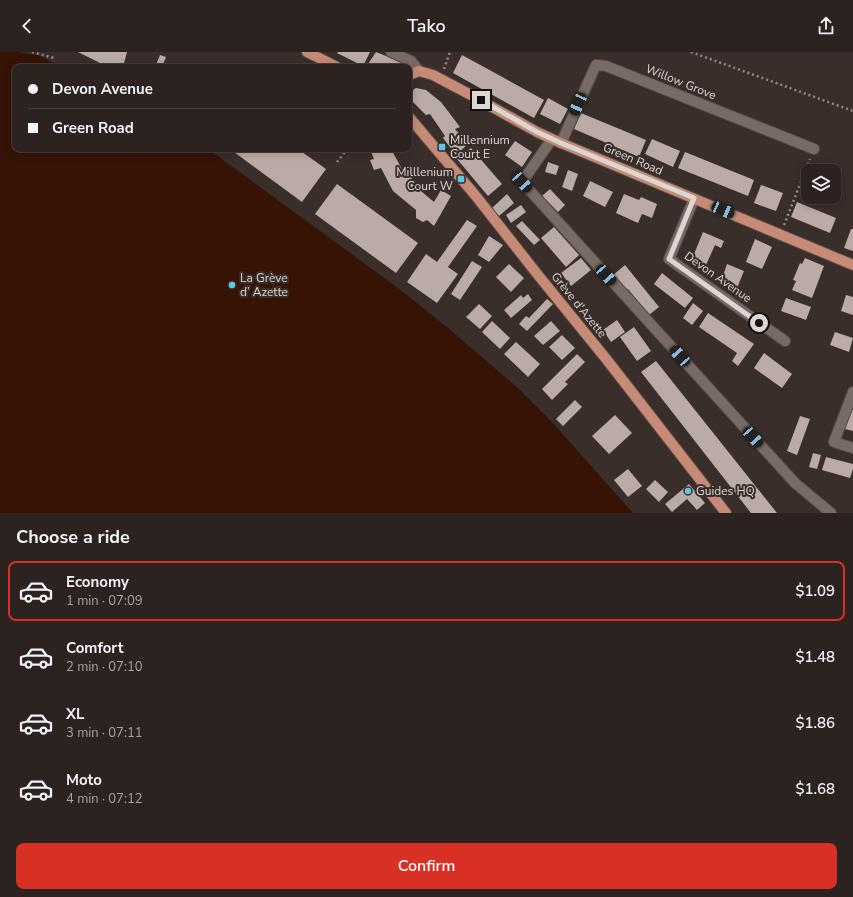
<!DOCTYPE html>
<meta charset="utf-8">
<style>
:root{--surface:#2c2220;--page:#342a29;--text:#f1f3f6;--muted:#a6a4a5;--line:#483f3e;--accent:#d93025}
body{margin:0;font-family:"Nunito Sans",sans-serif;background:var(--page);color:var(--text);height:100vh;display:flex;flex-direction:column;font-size:15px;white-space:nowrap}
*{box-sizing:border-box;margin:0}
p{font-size:13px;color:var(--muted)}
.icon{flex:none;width:22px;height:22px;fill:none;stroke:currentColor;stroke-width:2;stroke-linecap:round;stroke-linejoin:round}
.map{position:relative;height:461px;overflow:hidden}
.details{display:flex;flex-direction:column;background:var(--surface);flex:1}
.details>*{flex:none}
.banner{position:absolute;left:12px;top:12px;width:400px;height:88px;border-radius:8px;box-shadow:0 2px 10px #0003,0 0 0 1px var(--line);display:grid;align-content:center;height:88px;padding:0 16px;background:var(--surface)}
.tools{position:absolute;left:801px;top:112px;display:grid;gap:8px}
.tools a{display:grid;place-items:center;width:40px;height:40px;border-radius:8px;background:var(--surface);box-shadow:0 2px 10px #0003,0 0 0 1px var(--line);font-size:20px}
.end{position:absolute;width:18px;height:18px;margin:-9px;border:5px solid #ded6d3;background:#111;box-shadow:0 0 0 2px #111}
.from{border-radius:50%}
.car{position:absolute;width:12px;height:24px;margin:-12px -6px;border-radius:5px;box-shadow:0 0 3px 1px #0007;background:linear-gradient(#222 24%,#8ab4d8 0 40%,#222 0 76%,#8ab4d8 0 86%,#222 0)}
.banner b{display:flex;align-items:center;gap:14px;height:38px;font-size:15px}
.banner b+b{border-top:1px solid var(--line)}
.banner i{width:10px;height:10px;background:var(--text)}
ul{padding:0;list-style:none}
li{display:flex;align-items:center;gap:12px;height:60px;margin:0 8px 6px;padding:0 8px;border:2px solid transparent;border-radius:8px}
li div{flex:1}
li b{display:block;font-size:15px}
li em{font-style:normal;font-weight:600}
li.on{border-color:var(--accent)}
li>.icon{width:36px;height:36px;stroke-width:1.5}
h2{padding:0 16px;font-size:18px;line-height:48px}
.button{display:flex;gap:8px;margin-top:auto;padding:8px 16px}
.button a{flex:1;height:46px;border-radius:8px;background:var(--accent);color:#fff;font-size:16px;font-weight:600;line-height:46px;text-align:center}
header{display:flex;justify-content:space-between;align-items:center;height:52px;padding:0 16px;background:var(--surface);font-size:18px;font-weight:600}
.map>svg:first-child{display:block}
.water{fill:#371306}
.building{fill:#bbaba6}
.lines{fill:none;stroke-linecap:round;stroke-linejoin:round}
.minor-casing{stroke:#564c48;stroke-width:12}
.primary-casing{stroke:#564c48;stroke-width:12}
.path{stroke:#928985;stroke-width:2.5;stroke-dasharray:2 3;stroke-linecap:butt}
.minor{stroke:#786a65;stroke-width:10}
.primary{stroke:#c68a76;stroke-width:10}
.route{stroke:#ded6d3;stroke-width:5}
.poi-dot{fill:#5bc8e6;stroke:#3a2e2a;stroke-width:1.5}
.labels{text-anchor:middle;stroke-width:4;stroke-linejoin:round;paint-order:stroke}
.street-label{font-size:12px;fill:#ded6d3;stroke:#3a2e2a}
.poi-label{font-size:12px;fill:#ded6d3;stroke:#3a2e2a;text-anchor:start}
</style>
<header><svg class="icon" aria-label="back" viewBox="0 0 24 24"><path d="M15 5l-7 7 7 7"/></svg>Tako<svg class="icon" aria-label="share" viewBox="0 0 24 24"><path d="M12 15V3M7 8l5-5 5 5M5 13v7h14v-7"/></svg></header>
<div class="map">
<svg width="853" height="461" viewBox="0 0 853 461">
<rect width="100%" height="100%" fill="#3a2e2a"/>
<path class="water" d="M 0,0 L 18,0 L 38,3 L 62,15 L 15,15 L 15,97 L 208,97 L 398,236 L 448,276 L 518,336 L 551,369 L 633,461 L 0,461 Z"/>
<path class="building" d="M 78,0 L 127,0 L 123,15 L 106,14 Z
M 338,0 L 370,0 L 363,14 L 337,1 Z
M 376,0 L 401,10 L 403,15 L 366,15 Z
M 160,3 L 166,5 L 162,15 L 155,15 Z
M 462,3 L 544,48 L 534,66 L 453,21 Z
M 416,36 L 426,38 L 441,50 L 460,75 L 455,77 L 468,92 L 456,103 L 443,86 L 445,84 L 430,62 L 426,63 L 412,49 L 412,42 L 414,37 Z
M 548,46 L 568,57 L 560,72 L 540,62 Z
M 581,61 L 646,88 L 639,105 L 574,77 Z
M 652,87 L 680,99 L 673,115 L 645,102 Z
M 515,89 L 532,100 L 522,115 L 505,103 Z
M 471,96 L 502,132 L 488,144 L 457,107 Z
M 230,97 L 298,97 L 326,117 L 302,150 Z
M 370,97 L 391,97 L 403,119 L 408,117 L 414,125 L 409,128 L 421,139 L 434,150 L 441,138 L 451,144 L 434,174 L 427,168 L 423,170 L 416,166 L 416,158 L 393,139 L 381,116 L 374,118 L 370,108 L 374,107 Z
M 685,100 L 754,128 L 748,144 L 678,116 Z
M 548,110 L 559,114 L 556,123 L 545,120 Z
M 568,118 L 578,122 L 572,139 L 562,135 Z
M 590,129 L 613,140 L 605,155 L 583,144 Z
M 337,132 L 418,191 L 396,221 L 315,162 Z
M 761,133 L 783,141 L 776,159 L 754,151 Z
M 550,137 L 565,153 L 558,160 L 542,144 Z
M 507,142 L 514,151 L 499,164 L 492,156 Z
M 624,142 L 639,148 L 641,145 L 657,152 L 652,166 L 642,162 L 638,171 L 616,161 Z
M 797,150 L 836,166 L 830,181 L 791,165 Z
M 521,153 L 526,160 L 511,171 L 506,163 Z
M 467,168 L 477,174 L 448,215 L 458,222 L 437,251 L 407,230 L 426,202 L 437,210 Z
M 522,169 L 540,188 L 534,193 L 516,174 Z
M 554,175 L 579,203 L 566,215 L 541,186 Z
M 851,177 L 853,177 L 853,199 L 844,196 Z
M 703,180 L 724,189 L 721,196 L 715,193 L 706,213 L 692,207 Z
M 489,184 L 503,193 L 489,210 L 478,203 Z
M 755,187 L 772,195 L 762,217 L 746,210 Z
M 581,206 L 591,218 L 571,234 L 561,221 Z
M 805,206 L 824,214 L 812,246 L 792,238 L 796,229 L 793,228 L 800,211 L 802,212 Z
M 472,209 L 482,215 L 460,248 L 451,242 Z
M 509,212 L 524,226 L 511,240 L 496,225 Z
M 727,212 L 744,219 L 737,236 L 721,230 Z
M 625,213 L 659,255 L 649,263 L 628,237 L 625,239 L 612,224 Z
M 662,221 L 693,246 L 685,256 L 654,232 Z
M 528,242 L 532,248 L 511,266 L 504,258 L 521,243 L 523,246 Z
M 846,243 L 853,245 L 853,263 L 841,259 Z
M 786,246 L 811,255 L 806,268 L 781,259 Z
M 547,247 L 553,252 L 527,279 L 519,272 L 526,264 L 529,266 Z
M 693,251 L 703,259 L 692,273 L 683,266 Z
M 479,252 L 492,264 L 480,277 L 466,265 Z
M 708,261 L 754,292 L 738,314 L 732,309 L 737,301 L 699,275 Z
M 617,268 L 625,280 L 611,290 L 603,278 Z
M 492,269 L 510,286 L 500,297 L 482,280 Z
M 551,269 L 560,279 L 543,293 L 534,284 Z
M 634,275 L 651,299 L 637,309 L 620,285 Z
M 835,280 L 853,286 L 849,300 L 830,293 Z
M 562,283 L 575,296 L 562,308 L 549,295 Z
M 516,290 L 540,312 L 528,325 L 504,302 Z
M 764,301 L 792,322 L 782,336 L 754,316 Z
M 577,302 L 585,310 L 565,330 L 568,332 L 552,348 L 542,337 Z
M 656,309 L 777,461 L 751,461 L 641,320 Z
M 575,348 L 582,355 L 563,374 L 556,367 Z
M 851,358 L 853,358 L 853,379 L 845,377 Z
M 615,363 L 632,381 L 609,402 L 592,384 Z
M 800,364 L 810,367 L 797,403 L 787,399 Z
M 813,401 L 821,403 L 817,417 L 809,415 Z
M 826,405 L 853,412 L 853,417 L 850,426 L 822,418 Z
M 628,417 L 642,434 L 628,445 L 614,428 Z
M 655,428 L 668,440 L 659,450 L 646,437 Z
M 689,432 L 705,451 L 697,458 L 687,447 L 672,460 L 665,452 Z"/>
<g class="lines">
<g class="minor-casing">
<path id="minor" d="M 391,0 L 411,9 L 419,19
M 552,87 L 522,130 L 795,431 L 831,461
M 561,91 L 596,13 L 606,14 L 814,97
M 694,147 L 669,207 L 785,289
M 853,340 L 834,390 L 853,396"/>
</g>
<g class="primary-casing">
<path id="primary" d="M 307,0 L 337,15
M 409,23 L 419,19 L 433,23 L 469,42 L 537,80 L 561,91 L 853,213
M 409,65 L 475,143 L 538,223 L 607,308 L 726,461"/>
</g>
<path class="path" d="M 32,0 L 54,6
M 691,0 L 853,59
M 444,17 L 450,0
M 337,110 L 347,97
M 784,173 L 810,107"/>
<use href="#minor" class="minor"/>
<use href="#primary" class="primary"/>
</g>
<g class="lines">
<path class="route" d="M 481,48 L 537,80 L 561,91 L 694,146 L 669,207 L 759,271"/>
</g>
<g class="poi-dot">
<rect x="438" y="91" width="8" height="8" rx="2"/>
<rect x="457" y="123" width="8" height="8" rx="2"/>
<circle cx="232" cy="233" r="4"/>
<circle cx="688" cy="439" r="4"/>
</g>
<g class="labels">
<g class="street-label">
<text transform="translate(681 30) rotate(22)" y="4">Willow Grove</text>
<text transform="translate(633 107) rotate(23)" y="4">Green Road</text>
<text transform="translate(718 225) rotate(35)" y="4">Devon Avenue</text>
<text transform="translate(579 253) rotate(51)" y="4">Grève d'Azette</text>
</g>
<g class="poi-label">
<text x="450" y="92">Millennium<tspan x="450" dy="14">Court E</tspan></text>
<text x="453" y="124" text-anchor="end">Milllenium<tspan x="453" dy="14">Court W</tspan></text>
<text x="240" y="230">La Grève<tspan x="240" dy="14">d’ Azette</tspan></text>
<text x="696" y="443">Guides HQ</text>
</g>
</g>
</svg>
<div class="tools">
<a><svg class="icon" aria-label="layers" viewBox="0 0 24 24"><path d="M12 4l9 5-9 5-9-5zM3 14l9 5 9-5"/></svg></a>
</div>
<i class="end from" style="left:759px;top:271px"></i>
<i class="end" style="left:481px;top:48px"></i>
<i class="car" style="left:578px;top:52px;rotate:204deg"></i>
<i class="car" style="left:522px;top:130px;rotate:138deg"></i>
<i class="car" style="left:723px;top:158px;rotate:113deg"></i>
<i class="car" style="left:606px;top:223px;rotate:138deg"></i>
<i class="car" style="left:680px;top:304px;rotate:318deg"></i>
<i class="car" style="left:753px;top:385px;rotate:138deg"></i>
<div class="banner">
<b><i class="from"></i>Devon Avenue</b>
<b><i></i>Green Road</b>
</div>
</div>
<section class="details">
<h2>Choose a ride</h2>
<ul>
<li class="on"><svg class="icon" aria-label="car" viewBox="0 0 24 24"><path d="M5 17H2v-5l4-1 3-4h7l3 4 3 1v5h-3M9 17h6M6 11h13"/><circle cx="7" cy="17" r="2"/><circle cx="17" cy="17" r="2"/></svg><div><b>Economy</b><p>1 min · 07:09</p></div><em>$1.09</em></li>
<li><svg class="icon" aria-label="car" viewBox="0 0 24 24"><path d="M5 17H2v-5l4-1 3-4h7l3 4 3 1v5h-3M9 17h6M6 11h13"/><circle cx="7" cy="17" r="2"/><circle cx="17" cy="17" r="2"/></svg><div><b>Comfort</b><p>2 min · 07:10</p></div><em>$1.48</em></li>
<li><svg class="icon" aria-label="car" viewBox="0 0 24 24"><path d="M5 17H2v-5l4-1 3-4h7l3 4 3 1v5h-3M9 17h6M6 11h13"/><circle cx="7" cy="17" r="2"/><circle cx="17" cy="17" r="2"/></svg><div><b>XL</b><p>3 min · 07:11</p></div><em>$1.86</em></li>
<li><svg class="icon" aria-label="car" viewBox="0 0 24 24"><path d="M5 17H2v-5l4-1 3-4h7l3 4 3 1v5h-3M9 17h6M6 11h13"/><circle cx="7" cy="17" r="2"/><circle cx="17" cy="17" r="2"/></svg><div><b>Moto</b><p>4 min · 07:12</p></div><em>$1.68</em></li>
</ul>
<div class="button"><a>Confirm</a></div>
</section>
